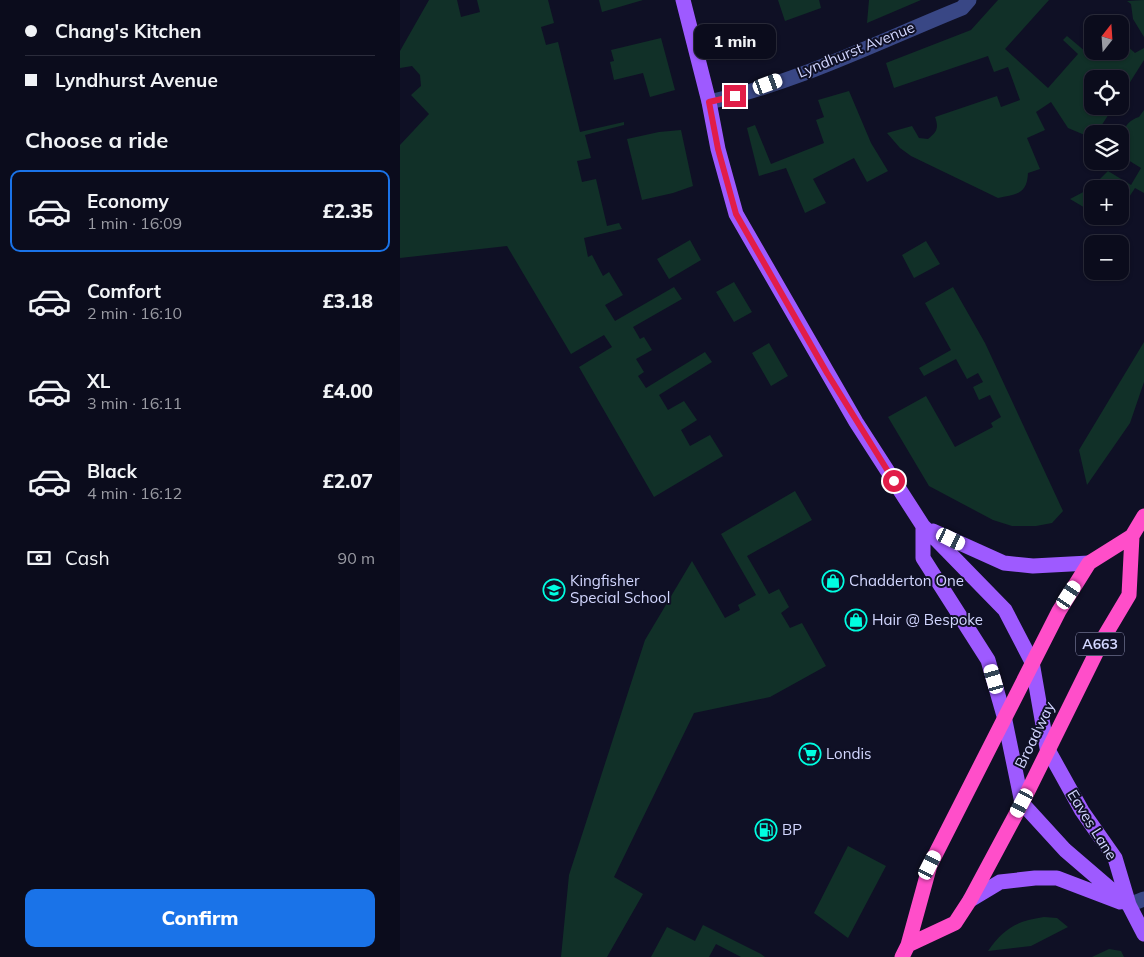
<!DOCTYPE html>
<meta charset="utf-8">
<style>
:root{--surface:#0b0c1c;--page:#191a29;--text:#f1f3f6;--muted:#9a9ba3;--line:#2b2c3b;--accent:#1a73e8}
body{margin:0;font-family:Mulish,sans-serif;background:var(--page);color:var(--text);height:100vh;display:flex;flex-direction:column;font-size:19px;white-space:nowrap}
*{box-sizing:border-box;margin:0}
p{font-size:16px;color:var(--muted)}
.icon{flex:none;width:28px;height:28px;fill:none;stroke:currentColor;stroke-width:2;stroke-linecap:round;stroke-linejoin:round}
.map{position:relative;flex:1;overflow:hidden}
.drawer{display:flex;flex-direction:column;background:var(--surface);width:400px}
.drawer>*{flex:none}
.banner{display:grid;align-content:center;height:110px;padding:0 25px;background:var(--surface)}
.needle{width:32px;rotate:17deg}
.fabs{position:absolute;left:684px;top:15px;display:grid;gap:10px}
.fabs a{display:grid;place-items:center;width:45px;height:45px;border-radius:10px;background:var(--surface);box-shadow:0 1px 4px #0004,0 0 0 1px var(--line);font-size:25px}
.end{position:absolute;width:22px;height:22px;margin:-11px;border:6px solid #e11d48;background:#fff;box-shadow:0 0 0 2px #fff}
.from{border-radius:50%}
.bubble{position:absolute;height:35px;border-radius:10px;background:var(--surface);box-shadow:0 1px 4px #0004,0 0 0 1px var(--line);font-size:16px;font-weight:800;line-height:35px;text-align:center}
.car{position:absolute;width:15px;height:30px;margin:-15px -8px;border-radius:6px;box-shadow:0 0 4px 1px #0007;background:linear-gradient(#fff 24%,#345 0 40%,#fff 0 76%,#345 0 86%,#fff 0)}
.banner b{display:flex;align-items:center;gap:18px;height:48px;font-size:19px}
.banner b+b{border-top:1px solid var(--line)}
.banner i{width:12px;height:12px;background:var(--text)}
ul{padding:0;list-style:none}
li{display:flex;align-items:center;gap:15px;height:82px;margin:0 10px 8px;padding:0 15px;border:2px solid transparent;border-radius:10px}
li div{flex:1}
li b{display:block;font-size:19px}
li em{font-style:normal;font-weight:800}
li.current{border-color:var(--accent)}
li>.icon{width:45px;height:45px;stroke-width:1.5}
h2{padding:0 25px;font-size:22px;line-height:60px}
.pay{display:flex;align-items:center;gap:12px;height:55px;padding:0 25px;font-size:19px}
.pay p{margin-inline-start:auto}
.primary-button{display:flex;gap:10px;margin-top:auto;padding:10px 25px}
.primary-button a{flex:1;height:58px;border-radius:10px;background:var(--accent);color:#fff;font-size:20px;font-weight:800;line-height:58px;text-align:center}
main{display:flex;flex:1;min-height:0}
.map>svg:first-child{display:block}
.green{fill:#113028}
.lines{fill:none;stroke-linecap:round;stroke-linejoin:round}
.minor{stroke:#394785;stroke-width:15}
.major{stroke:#9e5aff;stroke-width:15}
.highway{stroke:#ff4ec9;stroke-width:15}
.route{stroke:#e11d48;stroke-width:6}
.labels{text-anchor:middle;stroke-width:4;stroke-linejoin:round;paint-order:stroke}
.shield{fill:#0f1025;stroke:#989bbe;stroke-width:1}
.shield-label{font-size:14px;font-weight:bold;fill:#d3d7ff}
.street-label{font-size:15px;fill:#d3d7ff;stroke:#0f1025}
.poi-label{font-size:15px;fill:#d3d7ff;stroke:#0f1025;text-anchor:start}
</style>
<main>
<section class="drawer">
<div class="banner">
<b><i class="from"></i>Chang's Kitchen</b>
<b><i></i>Lyndhurst Avenue</b>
</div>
<h2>Choose a ride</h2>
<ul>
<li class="current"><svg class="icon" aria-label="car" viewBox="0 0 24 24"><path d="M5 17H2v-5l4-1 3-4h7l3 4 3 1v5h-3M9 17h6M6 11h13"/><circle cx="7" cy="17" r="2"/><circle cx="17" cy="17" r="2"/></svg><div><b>Economy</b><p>1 min · 16:09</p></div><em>£2.35</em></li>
<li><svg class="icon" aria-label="car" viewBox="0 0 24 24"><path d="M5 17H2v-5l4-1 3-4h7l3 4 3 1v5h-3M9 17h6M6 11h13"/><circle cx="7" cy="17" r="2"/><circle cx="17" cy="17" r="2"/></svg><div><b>Comfort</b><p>2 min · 16:10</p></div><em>£3.18</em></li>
<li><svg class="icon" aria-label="car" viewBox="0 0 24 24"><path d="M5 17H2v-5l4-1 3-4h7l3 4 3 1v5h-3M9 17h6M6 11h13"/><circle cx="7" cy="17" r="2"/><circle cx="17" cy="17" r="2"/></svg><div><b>XL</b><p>3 min · 16:11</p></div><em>£4.00</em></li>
<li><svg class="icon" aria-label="car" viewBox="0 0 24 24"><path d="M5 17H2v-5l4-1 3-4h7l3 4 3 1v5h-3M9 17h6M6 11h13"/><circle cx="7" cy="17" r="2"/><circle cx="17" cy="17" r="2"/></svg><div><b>Black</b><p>4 min · 16:12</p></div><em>£2.07</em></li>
</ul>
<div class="pay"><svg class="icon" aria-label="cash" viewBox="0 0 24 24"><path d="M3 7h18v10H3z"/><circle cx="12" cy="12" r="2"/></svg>Cash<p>90 m</p></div>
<div class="primary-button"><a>Confirm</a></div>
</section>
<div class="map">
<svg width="744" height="957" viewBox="0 0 744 957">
<rect width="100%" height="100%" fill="#0f1025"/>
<path class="green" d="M 29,0 L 57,0 L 61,17 L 80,12 L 77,0 L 148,0 L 154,23 L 141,27 L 146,45 L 158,42 L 180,132 L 224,122 L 224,125 L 185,135 L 191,158 L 177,161 L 182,182 L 196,179 L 207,226 L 219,223 L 222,229 L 184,238 L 188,257 L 192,255 L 203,276 L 209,272 L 223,295 L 205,305 L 215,321 L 274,287 L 282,299 L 233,327 L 240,339 L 244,337 L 252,350 L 236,359 L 244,372 L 238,376 L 246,388 L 305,352 L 312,362 L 259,395 L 268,410 L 284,401 L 297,420 L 281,430 L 290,446 L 310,435 L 323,456 L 254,497 L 179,367 L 212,347 L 204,335 L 171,354 L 107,246 L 0,258 L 0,145 L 29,114 L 11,95 L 21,86 L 20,75 L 12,66 L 0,68 L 0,51 Z
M 199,0 L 243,0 L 202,12 Z
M 378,0 L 419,0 L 421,8 L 385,21 Z
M 469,0 L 521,0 L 467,23 Z
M 598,0 L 649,0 L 605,49 L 648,88 L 678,54 L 663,40 L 667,36 L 686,52 L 692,45 L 692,51 L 720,51 L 720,40 L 735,53 L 744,48 L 744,60 L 720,98 L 720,79 L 692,79 L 692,106 L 714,106 L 696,134 L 692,134 L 692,138 L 668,128 L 651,102 L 636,112 L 645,130 L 627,138 L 640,169 L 628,173 C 627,195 616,194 598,198 L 511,156 L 500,148 L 487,133 L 512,126 L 519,138 L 528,139 C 537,132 539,128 535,117 L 597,96 L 601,107 L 620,100 L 608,67 L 594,72 L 588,56 L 494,88 L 486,63 L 571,30 Z
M 744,0 L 744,37 L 733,19 L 731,4 L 727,1 Z
M 261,38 L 275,90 L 250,97 L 243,73 L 214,80 L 210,62 L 214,61 L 211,50 Z
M 449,91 L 471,143 L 488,171 L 467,182 L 454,158 L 413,179 L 426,203 L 405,213 L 386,168 L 359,176 L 347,128 L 355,125 L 371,164 L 376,162 L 424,143 L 416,120 L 424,117 L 418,100 Z
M 744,110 L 744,193 L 735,188 L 720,211 L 720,189 L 692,189 L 692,212 L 670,199 L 691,188 L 708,171 L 731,185 L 741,168 L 720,155 C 720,139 722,122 739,117 Z
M 281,130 L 293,186 L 273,193 L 242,200 L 227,139 L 259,132 Z
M 290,240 L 301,260 L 269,279 L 257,259 Z
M 526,241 L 540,264 L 514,278 L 502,255 Z
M 334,282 L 352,312 L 334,322 L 316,292 Z
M 553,287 L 585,343 L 663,511 L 652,523 L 636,526 L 612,526 L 593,520 L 529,486 L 488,417 L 526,396 L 555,447 L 593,427 L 591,423 L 601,417 L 590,395 L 579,400 L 573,387 L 583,382 L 578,373 L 567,379 L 556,359 L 524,376 L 519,368 L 551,350 L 525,303 Z
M 744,342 L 744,382 L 730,423 L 687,485 L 679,450 Z
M 369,343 L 388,376 L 371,386 L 352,353 Z
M 395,491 L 412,520 L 347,556 L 369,594 L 379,589 L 389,607 L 381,613 L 390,628 L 402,623 L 426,666 L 370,697 L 294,713 L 214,877 L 243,894 L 207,957 L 161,957 L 169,875 L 245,640 L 292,561 L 325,618 L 340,610 L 338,605 L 356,595 L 321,534 Z
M 448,846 L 486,866 L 448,938 L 414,913 Z
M 644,917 L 657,918 L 668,927 L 631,946 L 588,951 C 604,928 617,921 644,917 Z
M 303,925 L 361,954 L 365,957 L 341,957 L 316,944 L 309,957 L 251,957 L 267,927 L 295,941 Z
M 709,949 L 721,951 L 724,957 L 692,957 Z"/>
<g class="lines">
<path class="minor" d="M 309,102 C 397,83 480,41 562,8 L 569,0
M 729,905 L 744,899"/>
<path class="major" d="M 283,0 L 309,102 L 318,149 L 336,214 L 456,422 L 523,526 L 605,610 L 632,662 L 647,748 L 682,811 L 715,858 L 729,905 L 744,934
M 523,526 L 523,558 L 588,660 L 604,716 L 622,803 L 665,850 L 729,905
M 533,531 L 604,563 L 633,566 L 689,563
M 570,900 L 600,882 L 635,878 L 657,878 L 720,902"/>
<path class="highway" d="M 508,945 L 555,923 L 570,900 L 622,803 L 704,637 L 729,595 L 732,536
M 502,957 L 508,945 L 530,865 L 659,611 L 689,563 L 732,536 L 744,516"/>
</g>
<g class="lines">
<path class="route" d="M 335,96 L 309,102 L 318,149 L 336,214 L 427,373 L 494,481"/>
</g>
<defs>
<g id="shop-ring" transform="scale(1.125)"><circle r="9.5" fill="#0f1025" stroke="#00fee1" stroke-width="1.5"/><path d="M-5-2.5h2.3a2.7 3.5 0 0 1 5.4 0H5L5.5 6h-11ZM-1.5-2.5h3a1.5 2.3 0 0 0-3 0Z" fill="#00fee1"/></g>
<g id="school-ring" transform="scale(1.125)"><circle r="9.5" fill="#0f1025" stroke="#00fee1" stroke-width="1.5"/><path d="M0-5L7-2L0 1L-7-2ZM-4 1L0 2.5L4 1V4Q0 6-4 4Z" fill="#00fee1"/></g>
<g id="supermarket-ring" transform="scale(1.125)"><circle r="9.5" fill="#0f1025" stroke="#00fee1" stroke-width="1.5"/><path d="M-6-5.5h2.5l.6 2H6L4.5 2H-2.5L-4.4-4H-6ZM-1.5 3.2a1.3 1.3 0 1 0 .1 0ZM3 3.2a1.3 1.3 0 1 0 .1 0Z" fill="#00fee1"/></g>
<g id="fuel-ring" transform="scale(1.125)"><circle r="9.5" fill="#0f1025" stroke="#00fee1" stroke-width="1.5"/><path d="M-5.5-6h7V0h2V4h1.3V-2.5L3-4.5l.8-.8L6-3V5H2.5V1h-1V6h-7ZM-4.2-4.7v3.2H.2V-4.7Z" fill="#00fee1"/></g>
</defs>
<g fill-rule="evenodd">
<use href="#shop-ring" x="433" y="581"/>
<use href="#school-ring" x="154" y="590"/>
<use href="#shop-ring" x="456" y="620"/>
<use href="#supermarket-ring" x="410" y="754"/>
<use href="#fuel-ring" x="366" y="830"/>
</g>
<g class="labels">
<rect class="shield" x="676" y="632.5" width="48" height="23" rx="4"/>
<g class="shield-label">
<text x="700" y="649">A663</text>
</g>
<g class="street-label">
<text transform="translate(456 50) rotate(-22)" y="5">Lyndhurst Avenue</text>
<text transform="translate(635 735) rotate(-64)" y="5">Broadway</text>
<text transform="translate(692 825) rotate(58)" y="5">Eaves Lane</text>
</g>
<g class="poi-label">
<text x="170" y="586">Kingfisher<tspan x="170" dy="17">Special School</tspan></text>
<text x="449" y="586">Chadderton One</text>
<text x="472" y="625">Hair @ Bespoke</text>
<text x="426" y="759">Londis</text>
<text x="382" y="835">BP</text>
</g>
</g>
</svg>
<div class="fabs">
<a><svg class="needle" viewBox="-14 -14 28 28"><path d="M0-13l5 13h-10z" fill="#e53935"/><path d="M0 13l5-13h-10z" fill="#9a9ba3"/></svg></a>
<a><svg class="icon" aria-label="locate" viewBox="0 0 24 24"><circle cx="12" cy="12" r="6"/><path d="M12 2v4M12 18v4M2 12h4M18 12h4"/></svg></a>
<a><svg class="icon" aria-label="layers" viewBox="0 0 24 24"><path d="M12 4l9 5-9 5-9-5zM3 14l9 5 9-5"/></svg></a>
<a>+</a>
<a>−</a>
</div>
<i class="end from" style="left:494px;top:481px"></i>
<i class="end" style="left:335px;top:96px"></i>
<div class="bubble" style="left:294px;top:24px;width:82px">1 min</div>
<i class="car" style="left:368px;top:84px;rotate:70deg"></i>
<i class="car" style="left:551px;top:539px;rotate:116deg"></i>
<i class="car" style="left:669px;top:595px;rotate:33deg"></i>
<i class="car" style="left:594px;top:679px;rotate:344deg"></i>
<i class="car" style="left:622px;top:803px;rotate:208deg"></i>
<i class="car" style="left:530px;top:865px;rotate:27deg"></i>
</div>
</main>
